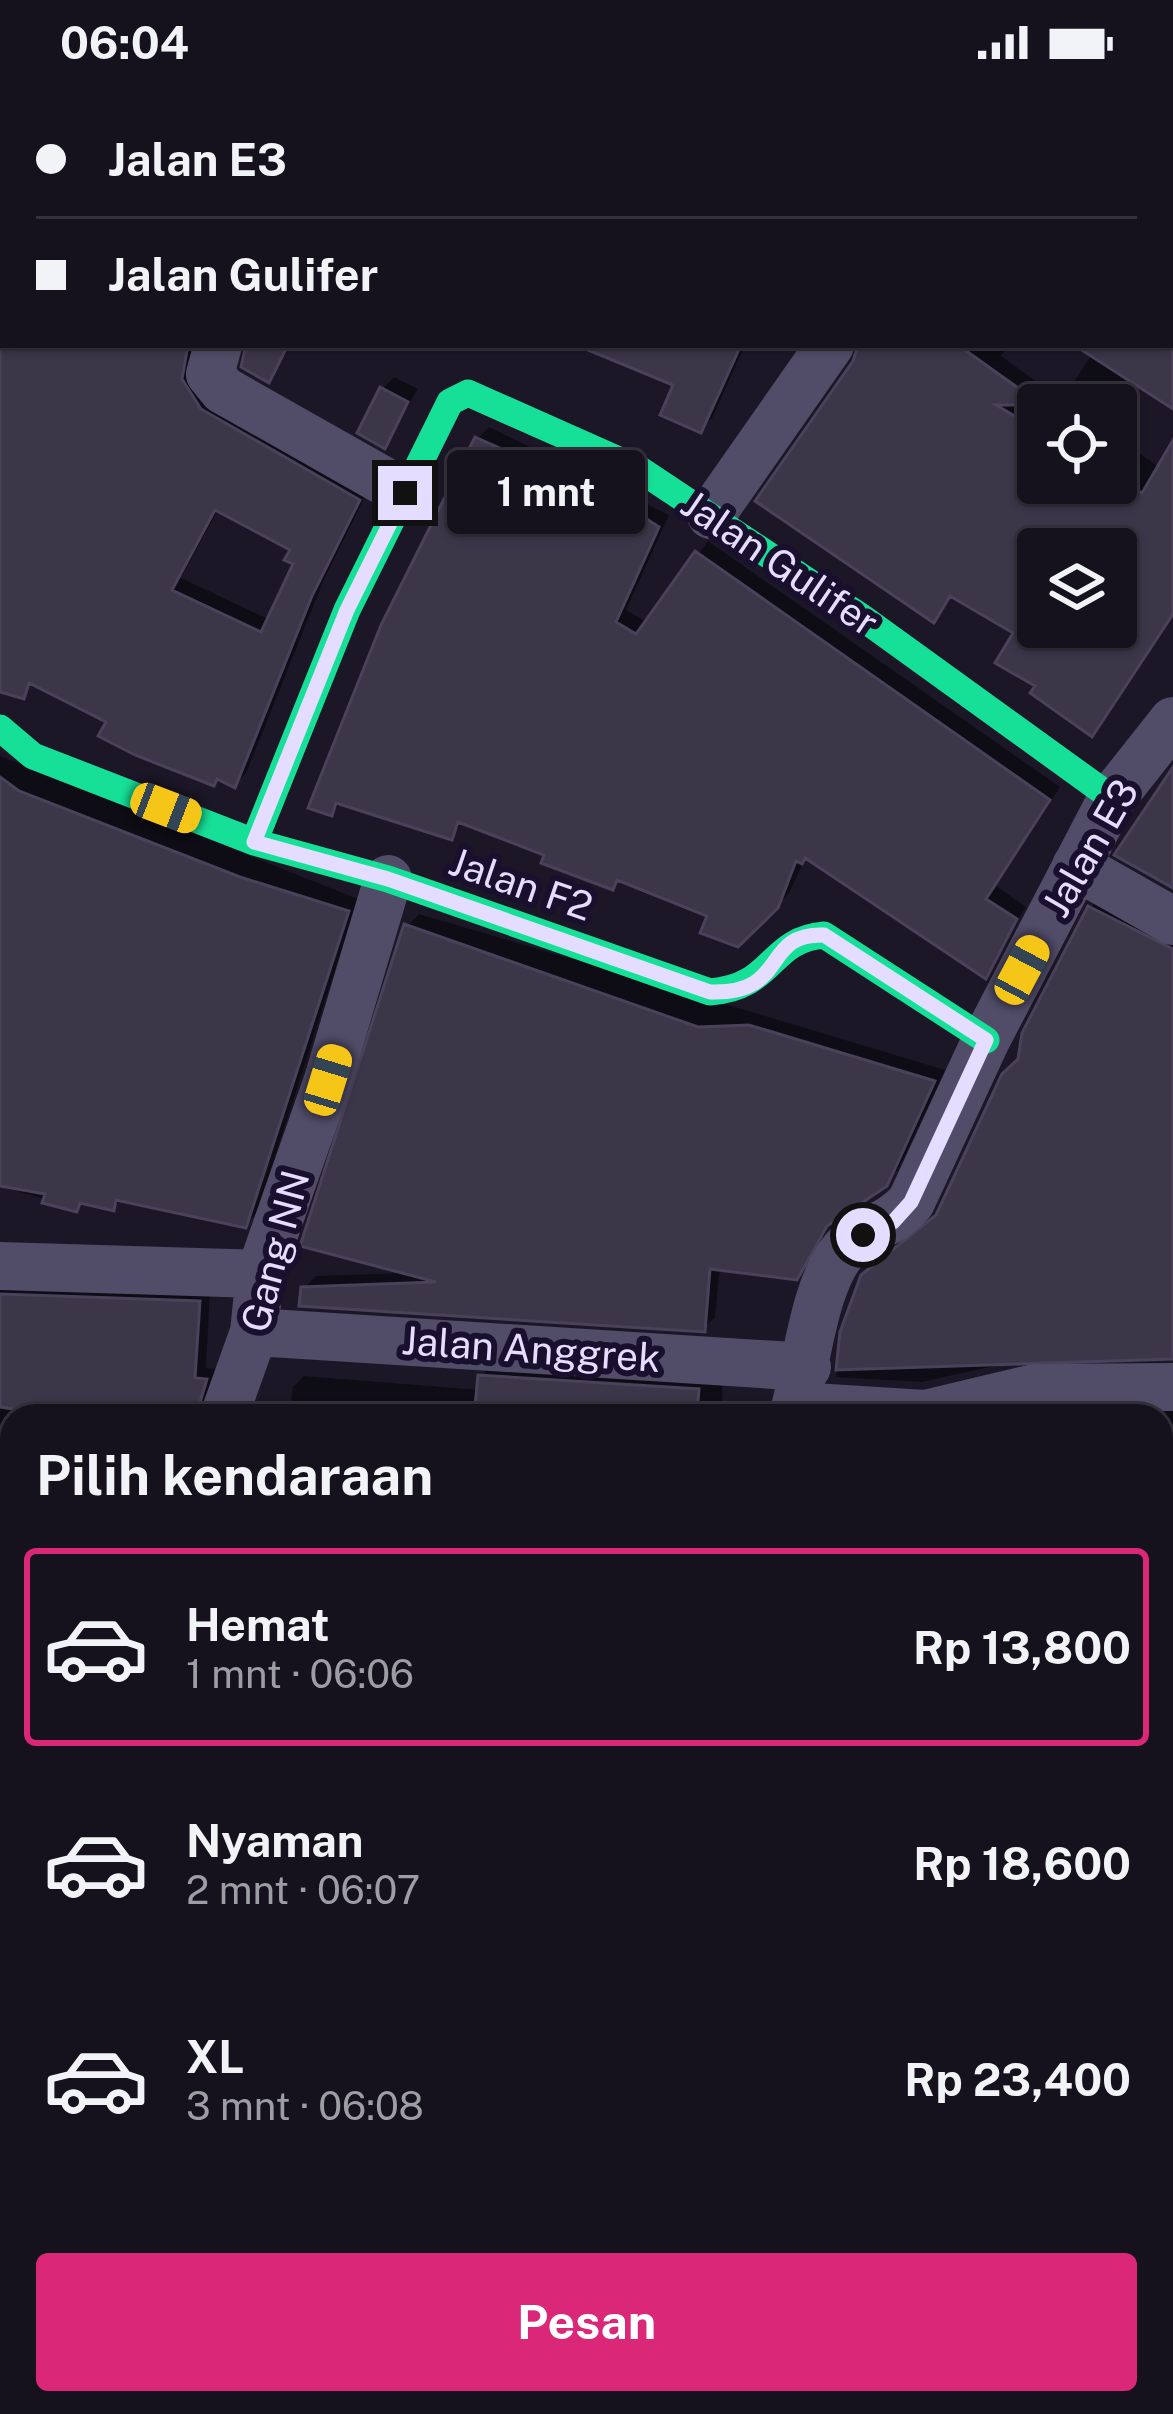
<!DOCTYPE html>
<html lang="id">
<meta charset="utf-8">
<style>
:root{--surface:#15111d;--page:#221f2a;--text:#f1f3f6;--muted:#9d9da4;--line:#34313b;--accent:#db2777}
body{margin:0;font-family:"Public Sans",sans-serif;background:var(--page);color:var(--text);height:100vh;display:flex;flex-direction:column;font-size:45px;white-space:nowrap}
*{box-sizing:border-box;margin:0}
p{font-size:39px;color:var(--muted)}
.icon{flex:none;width:66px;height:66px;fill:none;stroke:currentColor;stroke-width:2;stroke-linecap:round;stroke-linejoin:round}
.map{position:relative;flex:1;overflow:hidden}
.sheet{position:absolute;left:0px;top:1320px;width:1173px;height:1011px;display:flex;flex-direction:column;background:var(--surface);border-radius:36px 36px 0 0;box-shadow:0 3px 9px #0004,0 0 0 3px var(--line)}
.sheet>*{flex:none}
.hud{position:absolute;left:0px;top:0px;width:1173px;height:264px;box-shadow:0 3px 9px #0004,0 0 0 3px var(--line);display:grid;align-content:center;height:264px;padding:0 36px;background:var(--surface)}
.tools{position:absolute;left:1017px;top:300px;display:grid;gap:24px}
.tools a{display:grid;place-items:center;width:120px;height:120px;border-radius:12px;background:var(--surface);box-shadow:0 3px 9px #0004,0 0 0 3px var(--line);font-size:60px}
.end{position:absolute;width:54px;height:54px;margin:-27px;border:15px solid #e5ddff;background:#111;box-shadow:0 0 0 6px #111}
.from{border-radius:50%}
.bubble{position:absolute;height:84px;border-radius:12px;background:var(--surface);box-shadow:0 3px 9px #0004,0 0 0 3px var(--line);font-size:39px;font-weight:700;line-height:84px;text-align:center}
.car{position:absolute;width:36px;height:72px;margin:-36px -18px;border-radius:15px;box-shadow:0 0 9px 3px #0007;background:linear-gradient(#f5c518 24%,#345 0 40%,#f5c518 0 76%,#345 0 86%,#f5c518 0)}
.hud b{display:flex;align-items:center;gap:42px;height:114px;font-size:45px}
.hud b+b{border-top:3px solid var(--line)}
.hud i{width:30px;height:30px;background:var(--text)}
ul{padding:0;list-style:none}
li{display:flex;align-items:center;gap:36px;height:198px;margin:0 24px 18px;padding:0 12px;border:6px solid transparent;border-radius:12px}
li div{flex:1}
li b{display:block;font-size:45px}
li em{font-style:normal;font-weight:700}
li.current{border-color:var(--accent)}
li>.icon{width:108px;height:108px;stroke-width:1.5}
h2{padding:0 36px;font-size:54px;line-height:144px}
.primary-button{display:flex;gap:24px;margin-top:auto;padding:24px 36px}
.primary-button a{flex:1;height:138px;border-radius:12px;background:var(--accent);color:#fff;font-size:48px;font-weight:700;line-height:138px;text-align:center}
.status{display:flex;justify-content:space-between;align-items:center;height:84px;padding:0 60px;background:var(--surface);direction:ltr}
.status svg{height:33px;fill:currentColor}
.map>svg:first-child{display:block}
.shadow{fill:#0007;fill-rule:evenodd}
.building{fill:#3b3648;stroke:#49425a;stroke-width:3;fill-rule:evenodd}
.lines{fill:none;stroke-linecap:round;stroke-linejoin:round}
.street{stroke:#514c68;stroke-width:48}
.fast{stroke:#16e098;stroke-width:27}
.jam{stroke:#f24e42;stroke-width:27}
.route{stroke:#e5ddff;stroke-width:15}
.labels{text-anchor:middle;stroke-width:12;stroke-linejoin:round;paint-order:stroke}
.street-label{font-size:39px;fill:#e5ddff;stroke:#19102e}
</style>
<div class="status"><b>06:04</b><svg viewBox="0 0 49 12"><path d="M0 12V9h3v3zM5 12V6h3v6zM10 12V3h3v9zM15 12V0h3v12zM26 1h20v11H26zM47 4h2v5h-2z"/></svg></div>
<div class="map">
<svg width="1173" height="2330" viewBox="0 0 1173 2330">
<rect width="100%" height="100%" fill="#1c1727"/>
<path class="shadow" d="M 0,0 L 25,0 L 3,3 L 3,23 Z
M 115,0 L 145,0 L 151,3 L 113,3 Z
M 158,0 L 415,0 L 418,3 L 156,3 Z
M 565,0 L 1003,0 L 1008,3 L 565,3 Z
M 1076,0 L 1173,0 L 1173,38 L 1170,3 Z
M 1170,137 L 1173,321 L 1128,292 L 1107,321 L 1038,321 L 1038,399 L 1116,399 L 1116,353 L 1160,384 L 1173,362 L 1173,532 L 1091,649 L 1039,601 L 1017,548 L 953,510 L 933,535 L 856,279 L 861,261 L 1009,261 L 1001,272 L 1062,316 L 1098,261 L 1170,261 ZM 1038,465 L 1116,465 L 1116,543 L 1038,543 Z
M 3,179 L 3,261 L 196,261 L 369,404 L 323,498 L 246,689 L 235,700 L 0,584 ZM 219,424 L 294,465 L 297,479 L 270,536 L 181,494 Z
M 247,261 L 292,261 L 268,295 Z
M 589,261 L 745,261 L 712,334 L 700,345 L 677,300 Z
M 394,293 L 418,305 L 384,361 L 382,305 Z
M 489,343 L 669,431 L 626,526 L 648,539 L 708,457 L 1060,703 L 996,802 L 1026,823 L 985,891 L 807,771 L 789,809 L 737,860 L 711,830 L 620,794 L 612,802 L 464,737 L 451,753 L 342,718 L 331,729 L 477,355 Z
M 0,672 L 358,815 L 257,1129 L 245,1140 L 122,1114 L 113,1124 L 84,1117 L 76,1124 L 0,1102 Z
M 1102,812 L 1173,849 L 1173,1271 L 1034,1273 L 922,1298 L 836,1293 L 849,1226 L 941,1128 L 1021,975 L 1091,823 Z
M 419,830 L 762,931 L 945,986 L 898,1086 L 835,1134 L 796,1192 L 720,1183 L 715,1233 L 703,1245 L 304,1204 L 316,1192 L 407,1189 L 407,842 Z
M 0,1194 L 210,1206 L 206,1284 L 216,1285 L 210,1332 L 12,1332 L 12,1722 L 0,1722 Z
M 492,1281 L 723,1295 L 721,1327 L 779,1332 L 259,1332 L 268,1322 L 290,1325 L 293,1303 L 304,1292 L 480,1306 L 481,1292 Z
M 1173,1318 L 1173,1644 L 1161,1639 L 1161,1332 L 1009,1332 L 1052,1322 Z
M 1161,1685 L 1173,1690 L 1173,1709 L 1161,1739 Z
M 1161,1740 L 1173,1747 L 1173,1790 L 1161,1790 Z
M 12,1790 L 12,2024 L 0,2023 L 0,1802 Z
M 1161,1915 L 1173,1919 L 1173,2227 L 1161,2221 Z
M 0,2065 L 12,2071 L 12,2276 L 0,2275 Z
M 129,2319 L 142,2319 L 135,2330 L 126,2330 Z
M 192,2319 L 409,2319 L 419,2326 L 188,2330 Z
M 496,2319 L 583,2319 L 591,2330 L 495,2330 Z
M 698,2319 L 1173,2319 L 1173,2330 L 693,2330 Z"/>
<path class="building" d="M 0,261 L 188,261 L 182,295 L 201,325 L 360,416 L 312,512 L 235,704 L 217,695 L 214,702 L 135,671 L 98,652 L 106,638 L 29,599 L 24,615 L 0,608 ZM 215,426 L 290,466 L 284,476 L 293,480 L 261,548 L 172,506 Z
M 246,261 L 288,261 L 269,299 L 241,283 Z
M 576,261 L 741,261 L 701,349 L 660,331 L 673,301 Z
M 858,261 L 958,261 L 1042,321 L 996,321 L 1038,346 L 1038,399 L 1125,399 L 1142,409 L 1173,356 L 1173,530 L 1092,653 L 1030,609 L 1035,602 L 995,579 L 1013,549 L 950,512 L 934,539 L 755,417 L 853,277 ZM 1038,465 L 1116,465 L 1116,543 L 1038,543 Z
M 1074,261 L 1173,261 L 1173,325 Z
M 380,303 L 408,318 L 385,365 L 357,349 Z
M 475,353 L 621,418 L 659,443 L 616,538 L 636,550 L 695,467 L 1050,716 L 986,815 L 1017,835 L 986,895 L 805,774 L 802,780 L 796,777 L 778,824 L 738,863 L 700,849 L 707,832 L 617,796 L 613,806 L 541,779 L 544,771 L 458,738 L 452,756 L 336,719 L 332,732 L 308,724 L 381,541 Z
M 1173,683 L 1173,804 L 1114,771 Z
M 0,693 L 19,707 L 240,793 L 349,827 L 246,1144 L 116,1116 L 114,1127 L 80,1119 L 77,1128 L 42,1119 L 45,1110 L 0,1102 Z
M 1088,822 L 1173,865 L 1173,1275 L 836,1286 L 840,1248 L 861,1191 L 936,1131 L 1002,990 L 1018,975 L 1022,949 Z
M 404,840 L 698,943 L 749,941 L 935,997 L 887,1102 L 827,1142 L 797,1196 L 710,1185 L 705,1248 L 299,1222 L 301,1203 L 436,1198 L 300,1162 Z
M 0,1210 L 200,1217 L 195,1294 L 207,1295 L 196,1332 L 139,1326 L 138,1332 L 57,1332 L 0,1323 Z
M 478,1291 L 699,1305 L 697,1330 L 474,1332 Z"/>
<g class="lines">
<path class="street" d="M 429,0 L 434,3
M 1043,0 L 1047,3
M 535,3 L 537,0
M 1170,98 L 1173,100
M 218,261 L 210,290 L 223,306 L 405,409
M 711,431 L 830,261
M 1076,782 L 1173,837
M 0,1182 L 260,1190
M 254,1248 L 807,1283
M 796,1322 L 925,1330 L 1035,1304 L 1173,1303
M 224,1332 L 254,1248 L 260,1190 L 328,996 L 388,795
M 793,1332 C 806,1286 814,1192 849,1161 C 870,1142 890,1142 911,1118 L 986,956 L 1112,714 L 1173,637
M 1161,1670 L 1173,1676
M 0,1773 L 12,1750
M 1161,1838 L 1173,1818
M 1161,1885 L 1173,1892
M 0,2053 L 12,2055
M 1161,2300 L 1173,2306
M 596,2319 L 616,2330
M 158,2330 L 162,2319
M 464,2330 L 468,2319"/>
<path class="fast" d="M 72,3 L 75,0
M 0,644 L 33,672 L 254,758 L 388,795 L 710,908 C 775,903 768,856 824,851 L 986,956
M 254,758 L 347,526 L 450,318 L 468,309 L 639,385 L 860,532 L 1112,714"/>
<path class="jam" d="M 0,112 L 3,107"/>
</g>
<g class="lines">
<path class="route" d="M 405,409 L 347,526 L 254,758 L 388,795 L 710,908 C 790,911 760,849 824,851 L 986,956 L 911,1118 L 893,1138 L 863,1151"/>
</g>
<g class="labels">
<g class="street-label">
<text transform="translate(780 479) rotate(34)" y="14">Jalan Gulifer</text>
<text transform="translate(1090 764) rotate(-60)" y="14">Jalan E3</text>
<text transform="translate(521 800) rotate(19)" y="14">Jalan F2</text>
<text transform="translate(275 1167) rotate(-75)" y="14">Gang NN</text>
<text transform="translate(531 1265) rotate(4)" y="14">Jalan Anggrek</text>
</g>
</g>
</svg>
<div class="tools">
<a><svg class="icon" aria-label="locate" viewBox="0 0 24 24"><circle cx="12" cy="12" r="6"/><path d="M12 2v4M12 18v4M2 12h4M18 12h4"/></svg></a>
<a><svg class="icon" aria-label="layers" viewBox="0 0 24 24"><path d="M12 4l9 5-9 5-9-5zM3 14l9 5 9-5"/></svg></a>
</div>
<i class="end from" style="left:863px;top:1151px"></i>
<i class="end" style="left:405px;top:409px"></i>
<div class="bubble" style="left:447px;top:366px;width:198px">1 mnt</div>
<i class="car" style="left:166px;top:724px;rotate:111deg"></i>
<i class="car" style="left:1022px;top:886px;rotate:28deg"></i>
<i class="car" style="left:328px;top:996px;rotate:17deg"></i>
<div class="hud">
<b><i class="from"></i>Jalan E3</b>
<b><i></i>Jalan Gulifer</b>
</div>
<section class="sheet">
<h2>Pilih kendaraan</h2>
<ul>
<li class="current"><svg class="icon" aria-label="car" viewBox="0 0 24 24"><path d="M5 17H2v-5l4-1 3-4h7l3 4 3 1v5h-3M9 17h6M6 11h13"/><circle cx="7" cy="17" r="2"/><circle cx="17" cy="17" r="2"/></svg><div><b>Hemat</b><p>1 mnt · 06:06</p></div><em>Rp 13,800</em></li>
<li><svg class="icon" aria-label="car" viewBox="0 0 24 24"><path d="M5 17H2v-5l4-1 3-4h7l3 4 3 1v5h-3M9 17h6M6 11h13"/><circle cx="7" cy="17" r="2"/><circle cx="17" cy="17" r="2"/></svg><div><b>Nyaman</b><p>2 mnt · 06:07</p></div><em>Rp 18,600</em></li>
<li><svg class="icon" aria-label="car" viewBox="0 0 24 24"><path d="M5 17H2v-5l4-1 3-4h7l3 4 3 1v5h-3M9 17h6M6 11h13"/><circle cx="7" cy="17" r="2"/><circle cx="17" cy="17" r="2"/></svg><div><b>XL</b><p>3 mnt · 06:08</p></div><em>Rp 23,400</em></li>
</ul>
<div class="primary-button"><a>Pesan</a></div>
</section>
</div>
